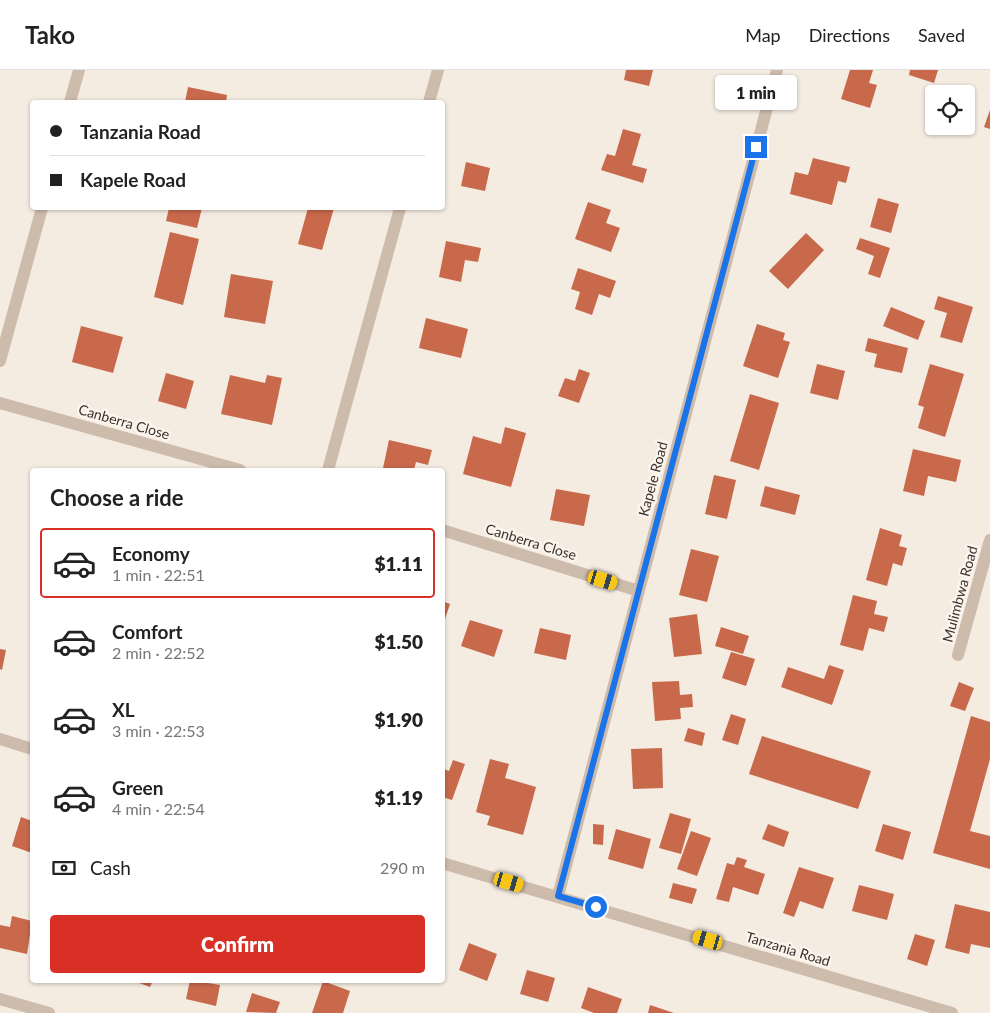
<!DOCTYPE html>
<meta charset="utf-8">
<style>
:root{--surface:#fff;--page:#f6f6f6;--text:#222;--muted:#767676;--line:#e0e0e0;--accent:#d93025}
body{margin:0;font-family:Lato,sans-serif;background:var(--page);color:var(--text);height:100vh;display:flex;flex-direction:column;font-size:19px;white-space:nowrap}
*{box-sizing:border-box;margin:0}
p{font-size:16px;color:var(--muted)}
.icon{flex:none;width:28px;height:28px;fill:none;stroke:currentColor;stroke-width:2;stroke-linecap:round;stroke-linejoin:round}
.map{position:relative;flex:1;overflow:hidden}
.details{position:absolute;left:30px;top:398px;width:415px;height:515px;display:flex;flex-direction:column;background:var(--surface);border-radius:5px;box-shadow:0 1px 4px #0004}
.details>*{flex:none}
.hud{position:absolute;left:30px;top:30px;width:415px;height:110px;border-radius:5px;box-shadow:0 1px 4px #0004;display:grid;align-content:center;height:110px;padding:0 20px;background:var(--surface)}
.tools{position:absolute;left:925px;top:15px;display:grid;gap:10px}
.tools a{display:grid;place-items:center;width:50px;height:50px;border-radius:5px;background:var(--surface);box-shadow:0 1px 4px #0004;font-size:25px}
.end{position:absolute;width:22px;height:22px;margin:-11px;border:6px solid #1a73e8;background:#fff;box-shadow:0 0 0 2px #fff}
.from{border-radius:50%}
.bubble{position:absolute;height:35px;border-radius:5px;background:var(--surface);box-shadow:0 1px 4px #0004;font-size:16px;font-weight:800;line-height:35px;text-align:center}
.car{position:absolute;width:15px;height:30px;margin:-15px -8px;border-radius:6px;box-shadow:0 0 4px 1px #0007;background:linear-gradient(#f5c518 24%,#345 0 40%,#f5c518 0 76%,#345 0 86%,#f5c518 0)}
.hud b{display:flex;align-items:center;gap:18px;height:48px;font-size:19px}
.hud b+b{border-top:1px solid var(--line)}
.hud i{width:12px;height:12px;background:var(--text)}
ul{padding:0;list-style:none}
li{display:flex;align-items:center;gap:15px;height:70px;margin:0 10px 8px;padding:0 10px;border:2px solid transparent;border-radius:5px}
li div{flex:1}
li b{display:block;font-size:19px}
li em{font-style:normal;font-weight:800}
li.on{border-color:var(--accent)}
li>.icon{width:45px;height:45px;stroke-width:1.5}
h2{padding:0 20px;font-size:22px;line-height:60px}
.pay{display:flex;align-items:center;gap:12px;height:55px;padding:0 20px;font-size:19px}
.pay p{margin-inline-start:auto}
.cta{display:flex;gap:10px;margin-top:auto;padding:10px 20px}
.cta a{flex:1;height:58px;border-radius:5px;background:var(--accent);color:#fff;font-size:20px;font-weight:800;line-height:58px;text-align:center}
header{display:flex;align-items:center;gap:30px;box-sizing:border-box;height:70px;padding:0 25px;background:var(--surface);border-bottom:1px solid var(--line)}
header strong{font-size:24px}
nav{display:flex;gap:28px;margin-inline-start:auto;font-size:18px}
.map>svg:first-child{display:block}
.building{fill:#c8694b}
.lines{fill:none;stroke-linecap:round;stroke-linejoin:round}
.minor{stroke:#cdbbac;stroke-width:12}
.route{stroke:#1a73e8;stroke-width:6}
.labels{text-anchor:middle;stroke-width:5;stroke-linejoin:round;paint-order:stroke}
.street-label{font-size:14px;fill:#3b302b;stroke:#fbf5ee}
</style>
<header>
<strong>Tako</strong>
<nav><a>Map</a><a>Directions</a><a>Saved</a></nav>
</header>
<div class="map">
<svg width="990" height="943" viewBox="0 0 990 943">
<rect width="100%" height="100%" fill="#f4ebe1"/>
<path class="building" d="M 626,0 L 653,0 L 649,16 L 624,10 Z
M 850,0 L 873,0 L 869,13 L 877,15 L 870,38 L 841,29 Z
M 910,0 L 938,0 L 934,13 L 909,5 Z
M 188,17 L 227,25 L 226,32 L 185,32 Z
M 990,40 L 990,59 L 984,57 Z
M 623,59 L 641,64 L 632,95 L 647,99 L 643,113 L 601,100 L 607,84 L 615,86 Z
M 813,88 L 850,97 L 846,113 L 838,111 L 832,135 L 790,124 L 795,102 L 808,105 Z
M 466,92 L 490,98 L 485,121 L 461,116 Z
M 878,128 L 899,134 L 891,163 L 870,157 Z
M 588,132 L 611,140 L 606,153 L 620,158 L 611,182 L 575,169 Z
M 169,138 L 202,138 L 197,158 L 166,151 Z
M 308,138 L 334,138 L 322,180 L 298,174 Z
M 170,162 L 199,169 L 183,235 L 154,227 Z
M 806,163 L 824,180 L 788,219 L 769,201 Z
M 860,168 L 890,178 L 880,208 L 868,204 L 874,186 L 856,179 Z
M 446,171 L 481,178 L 478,192 L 465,190 L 461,212 L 439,207 Z
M 578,198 L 616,211 L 610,228 L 599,224 L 592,245 L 575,239 L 580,222 L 571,219 Z
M 231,204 L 273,211 L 265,254 L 224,247 Z
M 938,226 L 973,237 L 962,273 L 940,267 L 947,243 L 934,239 Z
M 891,237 L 925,251 L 918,270 L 883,256 Z
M 426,248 L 468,259 L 461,288 L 419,278 Z
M 757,254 L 785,263 L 783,270 L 790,272 L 778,308 L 743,296 Z
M 81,256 L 123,267 L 113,303 L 72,292 Z
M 868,268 L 908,278 L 902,303 L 874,297 L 877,284 L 865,281 Z
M 817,294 L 845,301 L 838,330 L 810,323 Z
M 930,294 L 964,304 L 945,367 L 918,358 L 924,337 L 918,335 Z
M 579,299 L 590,303 L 579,333 L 558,326 L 565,308 L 575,311 Z
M 166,303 L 194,311 L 186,339 L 158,331 Z
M 230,305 L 265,313 L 267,305 L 282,308 L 272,355 L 221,344 Z
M 750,324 L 779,333 L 759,400 L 730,391 Z
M 505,357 L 526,363 L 511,417 L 463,404 L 473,366 L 501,374 Z
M 389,370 L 432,380 L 428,395 L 416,392 L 414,400 L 383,398 Z
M 913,379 L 961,390 L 956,412 L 928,406 L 924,426 L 903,421 Z
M 714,405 L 736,410 L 727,449 L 705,444 Z
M 765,416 L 800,425 L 795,445 L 760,436 Z
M 556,419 L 590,425 L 584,456 L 550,450 Z
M 880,458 L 902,465 L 899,476 L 907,478 L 902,496 L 893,493 L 887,516 L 866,510 Z
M 691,479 L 719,486 L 707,532 L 679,525 Z
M 853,525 L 877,531 L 874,544 L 888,547 L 884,562 L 869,558 L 863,581 L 840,575 Z
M 442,531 L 450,534 L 443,555 L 442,555 Z
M 697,544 L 702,584 L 674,587 L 669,548 Z
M 470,550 L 503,560 L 494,587 L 461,576 Z
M 721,557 L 749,566 L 743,584 L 715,576 Z
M 540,558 L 571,565 L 566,590 L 534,583 Z
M 0,579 L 6,580 L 2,600 L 0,599 Z
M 731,582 L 755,589 L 746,616 L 722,608 Z
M 829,595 L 844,600 L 832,635 L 781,617 L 788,597 L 824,609 Z
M 679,611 L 680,625 L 692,624 L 693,637 L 680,638 L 681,649 L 655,651 L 652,612 Z
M 959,612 L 974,618 L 965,641 L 950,636 Z
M 731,644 L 746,649 L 738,675 L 722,670 Z
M 971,646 L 990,652 L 990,689 L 970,761 L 990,766 L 990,799 L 933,783 Z
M 688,658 L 705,663 L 702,676 L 684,671 Z
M 762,666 L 871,701 L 858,739 L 749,704 Z
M 662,678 L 663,718 L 633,719 L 631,679 Z
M 490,689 L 509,694 L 505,708 L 536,717 L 523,765 L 487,755 L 490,746 L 476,742 Z
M 453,690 L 465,694 L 452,730 L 442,727 L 442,698 L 449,701 Z
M 670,743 L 691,749 L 681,784 L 659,778 Z
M 21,747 L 32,751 L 32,783 L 12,776 Z
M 593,754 L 604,755 L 603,775 L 593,774 Z
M 768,754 L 789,762 L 784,777 L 762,769 Z
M 883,754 L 911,762 L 903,790 L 875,781 Z
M 616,759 L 651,769 L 643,799 L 608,789 Z
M 691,761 L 711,768 L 697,806 L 677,799 Z
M 737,787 L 747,790 L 744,797 L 765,804 L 758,825 L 733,817 L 729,832 L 716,829 L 727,793 L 734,795 Z
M 799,797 L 834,808 L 823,839 L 800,831 L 794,847 L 783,843 Z
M 673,813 L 697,819 L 692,834 L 669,828 Z
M 859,815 L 894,824 L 887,850 L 852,841 Z
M 955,834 L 990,842 L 990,878 L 971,874 L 969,884 L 945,878 Z
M 12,846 L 32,851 L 27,884 L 0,878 L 0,855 L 10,857 Z
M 915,864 L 935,870 L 927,896 L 907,889 Z
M 469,873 L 497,884 L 487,911 L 459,900 Z
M 527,900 L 555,908 L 548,932 L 520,924 Z
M 131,910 L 153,910 L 150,917 Z
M 190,910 L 220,915 L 216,936 L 186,929 Z
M 323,911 L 350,921 L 343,943 L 312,943 Z
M 588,917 L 622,929 L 617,943 L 594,943 L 581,938 Z
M 252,923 L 280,932 L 276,943 L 246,942 Z
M 650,935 L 674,943 L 648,943 Z"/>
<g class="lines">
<path class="minor" d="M 70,32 L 79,0
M 429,32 L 438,0
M 0,291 L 42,138
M 0,333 L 240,400
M 328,400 L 400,138
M 442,460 L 639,521
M 958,585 L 990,470
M 0,669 L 32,679
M 442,793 L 952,943
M 558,826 L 777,0
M 0,929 L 49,943"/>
</g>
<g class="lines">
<path class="route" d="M 596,837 L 558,826 L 756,77"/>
</g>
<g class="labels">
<g class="street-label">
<text transform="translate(124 352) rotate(16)" y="5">Canberra Close</text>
<text transform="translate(653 409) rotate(-75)" y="5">Kapele Road</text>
<text transform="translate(531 472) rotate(17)" y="5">Canberra Close</text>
<text transform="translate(960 524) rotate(-75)" y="5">Mulimbwa Road</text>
<text transform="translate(788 879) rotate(17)" y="5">Tanzania Road</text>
</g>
</g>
</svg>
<div class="tools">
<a><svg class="icon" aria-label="locate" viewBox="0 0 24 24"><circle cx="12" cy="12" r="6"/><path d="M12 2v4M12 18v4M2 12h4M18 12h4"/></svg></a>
</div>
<i class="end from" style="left:596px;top:837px"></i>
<i class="end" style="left:756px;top:77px"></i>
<div class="bubble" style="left:715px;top:5px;width:82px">1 min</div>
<i class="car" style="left:603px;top:510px;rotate:107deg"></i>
<i class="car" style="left:509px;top:812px;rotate:106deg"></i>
<i class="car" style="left:708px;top:870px;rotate:286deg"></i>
<div class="hud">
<b><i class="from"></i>Tanzania Road</b>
<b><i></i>Kapele Road</b>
</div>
<section class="details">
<h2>Choose a ride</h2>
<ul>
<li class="on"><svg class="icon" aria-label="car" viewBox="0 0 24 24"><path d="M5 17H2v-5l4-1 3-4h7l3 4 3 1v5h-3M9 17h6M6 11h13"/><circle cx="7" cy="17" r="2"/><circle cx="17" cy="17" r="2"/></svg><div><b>Economy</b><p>1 min · 22:51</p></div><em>$1.11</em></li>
<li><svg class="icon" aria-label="car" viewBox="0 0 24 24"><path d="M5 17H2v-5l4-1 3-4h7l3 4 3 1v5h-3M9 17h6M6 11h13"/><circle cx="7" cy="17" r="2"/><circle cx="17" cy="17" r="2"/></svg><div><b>Comfort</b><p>2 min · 22:52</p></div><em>$1.50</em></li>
<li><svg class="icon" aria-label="car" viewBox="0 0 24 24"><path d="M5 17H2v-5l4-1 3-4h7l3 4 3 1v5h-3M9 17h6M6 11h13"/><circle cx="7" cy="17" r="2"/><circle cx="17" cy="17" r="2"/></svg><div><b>XL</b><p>3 min · 22:53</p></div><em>$1.90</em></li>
<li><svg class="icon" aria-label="car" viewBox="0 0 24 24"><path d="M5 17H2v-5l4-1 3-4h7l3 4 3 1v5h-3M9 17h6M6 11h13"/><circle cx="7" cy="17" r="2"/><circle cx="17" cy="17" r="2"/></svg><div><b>Green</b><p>4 min · 22:54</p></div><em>$1.19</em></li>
</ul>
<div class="pay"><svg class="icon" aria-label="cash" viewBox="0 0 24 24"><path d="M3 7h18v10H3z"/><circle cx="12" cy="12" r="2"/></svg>Cash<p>290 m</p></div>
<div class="cta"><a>Confirm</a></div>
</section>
</div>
